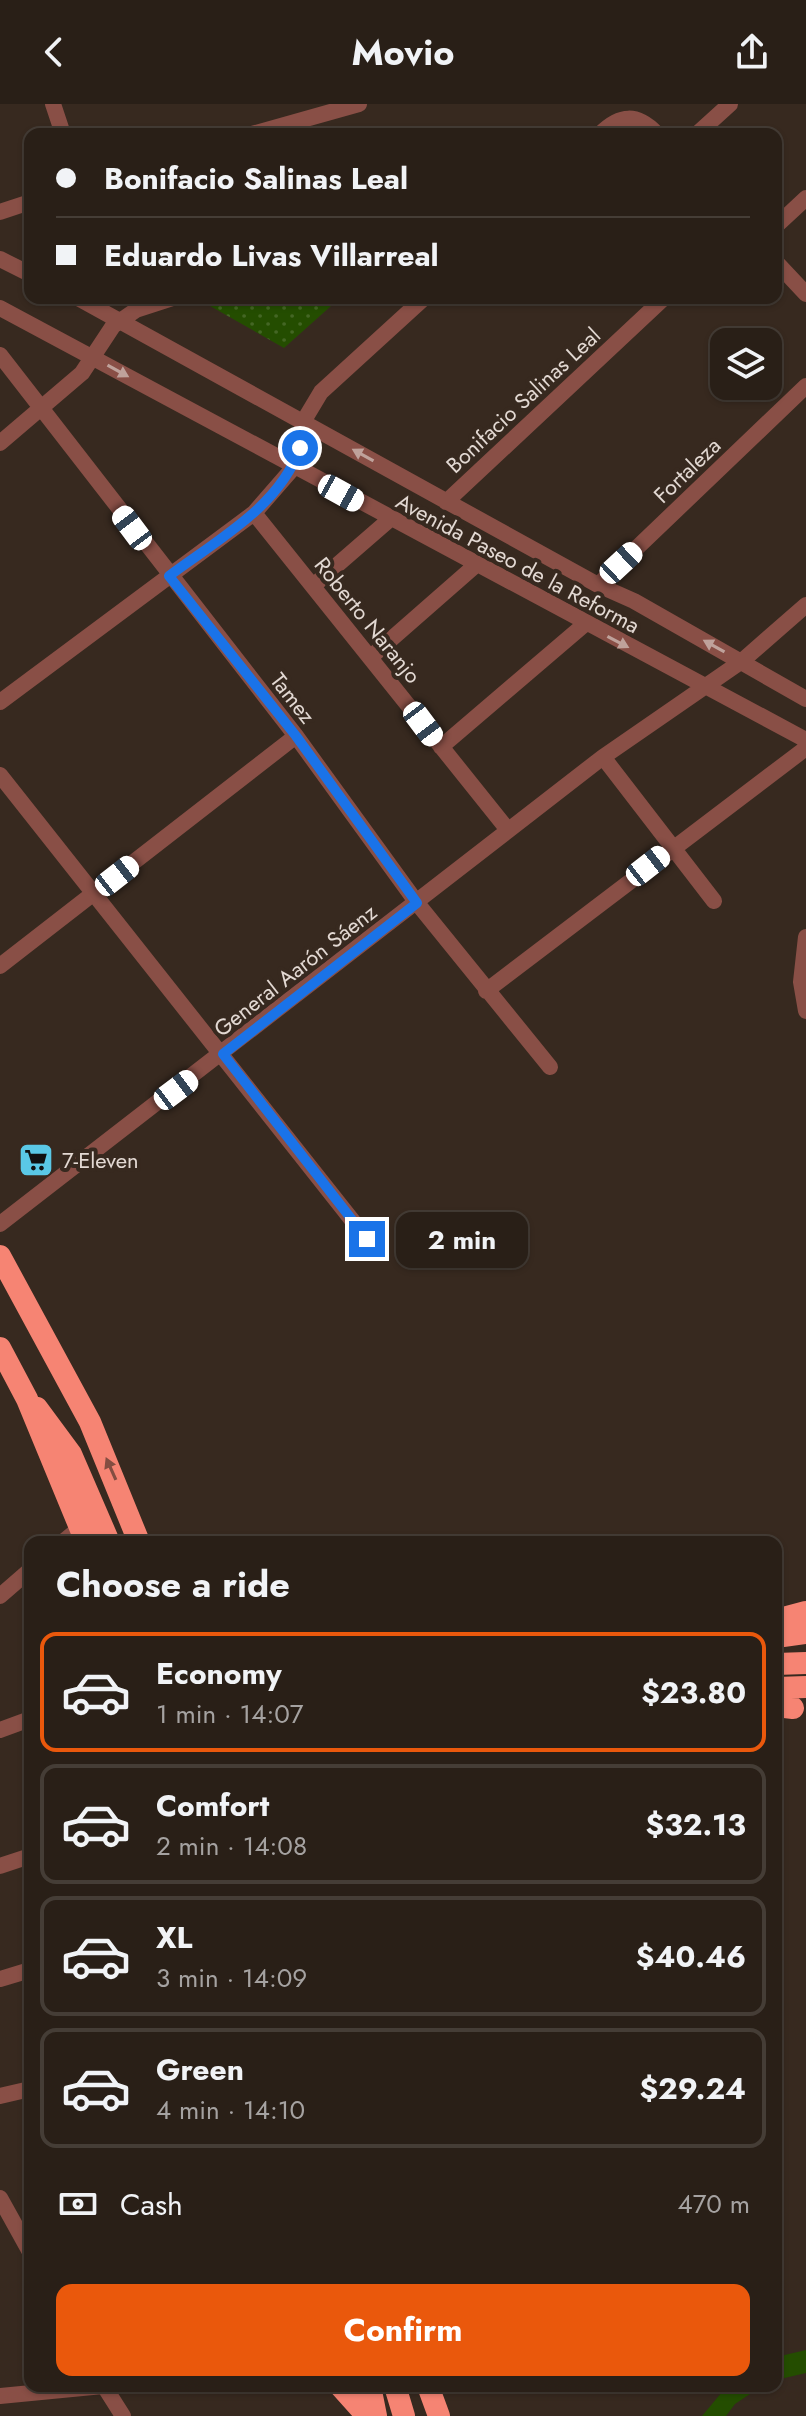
<!DOCTYPE html>
<meta charset="utf-8">
<style>
:root{--surface:#291f17;--page:#352c24;--text:#f1f3f6;--muted:#a5a2a1;--line:#453d36;--accent:#ea580c}
body{margin:0;font-family:Jost,sans-serif;background:var(--page);color:var(--text);height:100vh;display:flex;flex-direction:column;font-size:30px;white-space:nowrap}
*{box-sizing:border-box;margin:0}
p{font-size:26px;color:var(--muted)}
.icon{flex:none;width:44px;height:44px;fill:none;stroke:currentColor;stroke-width:2;stroke-linecap:round;stroke-linejoin:round}
.map{position:relative;flex:1;overflow:hidden}
.drawer{position:absolute;left:24px;top:1432px;width:758px;height:856px;display:flex;flex-direction:column;background:var(--surface);border-radius:16px;box-shadow:0 2px 6px #0004,0 0 0 2px var(--line)}
.drawer>*{flex:none}
.hud{position:absolute;left:24px;top:24px;width:758px;height:176px;border-radius:16px;box-shadow:0 2px 6px #0004,0 0 0 2px var(--line);display:grid;align-content:center;height:176px;padding:0 32px;background:var(--surface)}
.fabs{position:absolute;left:710px;top:224px;display:grid;gap:16px}
.fabs a{display:grid;place-items:center;width:72px;height:72px;border-radius:16px;background:var(--surface);box-shadow:0 2px 6px #0004,0 0 0 2px var(--line);font-size:40px}
.end{position:absolute;width:36px;height:36px;margin:-18px;border:10px solid #1a73e8;background:#fff;box-shadow:0 0 0 4px #fff}
.from{border-radius:50%}
.bubble{position:absolute;height:56px;border-radius:16px;background:var(--surface);box-shadow:0 2px 6px #0004,0 0 0 2px var(--line);font-size:26px;font-weight:700;line-height:56px;text-align:center}
.car{position:absolute;width:24px;height:48px;margin:-24px -12px;border-radius:10px;box-shadow:0 0 6px 2px #0007;background:linear-gradient(#fff 24%,#345 0 40%,#fff 0 76%,#345 0 86%,#fff 0)}
.hud b{display:flex;align-items:center;gap:28px;height:76px;font-size:30px}
.hud b+b{border-top:2px solid var(--line)}
.hud i{width:20px;height:20px;background:var(--text)}
ul{padding:0;list-style:none}
li{display:flex;align-items:center;gap:24px;height:120px;margin:0 16px 12px;padding:0 16px;border:4px solid var(--line);border-radius:16px}
li div{flex:1}
li b{display:block;font-size:30px}
li em{font-style:normal;font-weight:700}
li.current{border-color:var(--accent)}
li>.icon{width:72px;height:72px;stroke-width:1.5}
h2{padding:0 32px;font-size:36px;line-height:96px}
.pay{display:flex;align-items:center;gap:20px;height:88px;padding:0 32px;font-size:30px}
.pay p{margin-inline-start:auto}
.primary-button{display:flex;gap:16px;margin-top:auto;padding:16px 32px}
.primary-button a{flex:1;height:92px;border-radius:16px;background:var(--accent);color:#fff;font-size:32px;font-weight:700;line-height:92px;text-align:center}
header{display:flex;justify-content:space-between;align-items:center;height:104px;padding:0 32px;background:var(--surface);font-size:36px;font-weight:700}
.map>svg:first-child{display:block}
.park{fill:url(#park-dots)}
.pitch{fill:#244d00}
.lines{fill:none;stroke-linecap:round;stroke-linejoin:round}
.minor{stroke:#894f46;stroke-width:16}
.highway{stroke:#f68473;stroke-width:22}
.oneway{fill:#bfa29b}
.oneway2{fill:#834d41}
.route{stroke:#1a73e8;stroke-width:10}
.labels{text-anchor:middle;stroke-width:8;stroke-linejoin:round;paint-order:stroke}
.street-label{font-size:22px;fill:#e3d9d3;stroke:#37291f}
.poi-label{font-size:22px;fill:#e3d9d3;stroke:#37291f;text-anchor:start}
</style>
<header><svg class="icon" aria-label="back" viewBox="0 0 24 24"><path d="M15 5l-7 7 7 7"/></svg>Movio<svg class="icon" aria-label="share" viewBox="0 0 24 24"><path d="M12 15V3M7 8l5-5 5 5M5 13v7h14v-7"/></svg></header>
<div class="map">
<svg width="806" height="2312" viewBox="0 0 806 2312">
<defs>
<pattern id="park-dots" width="8" height="8" patternUnits="userSpaceOnUse" patternTransform="scale(2)"><rect width="8" height="8" fill="#244d00"/><path d="M2 2h.1M6 6h.1" fill="none" stroke="#446624" stroke-width="1.8" stroke-linecap="round"/></pattern>
</defs>
<rect width="100%" height="100%" fill="#37291f"/>
<path class="park" d="M 196,194 L 340,194 L 284,244 Z"/>
<path class="pitch" d="M 806,2246 L 806,2269 L 776,2276 L 776,2253 Z
M 727,2282 L 762,2282 L 735,2300 L 726,2312 L 702,2312 Z"/>
<g class="lines">
<path class="minor" d="M 53,0 L 63,30
M 252,30 L 359,0
M 600,30 C 620,10 637,9 657,30
M 697,30 L 730,0
M 0,108 L 30,98
M 776,122 L 806,94
M 0,155 L 30,170
M 776,158 L 806,190
M 78,194 L 598,481 L 634,497 L 806,595
M 0,204 L 806,636
M 0,251 L 296,632 L 417,799 L 550,963
M 0,339 L 82,269 L 113,222 L 136,206 L 173,194
M 446,398 L 664,194
M 254,409 L 508,726
M 598,481 L 806,282
M 313,482 L 389,416
M 372,552 L 477,460
M 0,598 L 254,409 L 294,363 L 303,318 L 321,288 L 424,194
M 441,643 L 585,520
M 603,653 L 714,797
M 0,671 L 367,1135
M 806,833 L 801,878 L 806,907
M 0,862 L 296,632
M 486,887 L 806,644
M 0,1120 L 603,653 L 742,557 L 806,501
M 63,1438 L 81,1423
M 0,1492 L 30,1466
M 0,1626 L 30,1615
M 0,1762 L 30,1752
M 0,1875 L 30,1866
M 0,1992 L 30,1985
M 0,2094 L 30,2148
M 104,2282 L 123,2312
M 0,2292 L 103,2282"/>
<path class="highway" d="M 0,1152 L 90,1318 L 139,1438
M 0,1244 L 27,1295 L 86,1438
M 37,1304 L 71,1350 L 109,1438
M 776,1516 L 806,1508
M 776,1533 L 806,1529
M 776,1560 L 806,1559
M 776,1584 L 806,1583
M 776,1602 L 793,1604
M 340,2282 L 367,2312
M 370,2282 L 376,2312
M 395,2282 L 404,2312
M 428,2282 L 439,2312"/>
</g>
<defs><path id="oneway-solid" d="M-6-.8H1V-3.2L6.5 0L1 3.2V.8H-6Z" transform="scale(2)"/></defs>
<g class="oneway">
<use href="#oneway-solid" transform="translate(118 267) rotate(29)"/>
<use href="#oneway-solid" transform="translate(363 351) rotate(-151)"/>
<use href="#oneway-solid" transform="translate(618 538) rotate(28)"/>
<use href="#oneway-solid" transform="translate(714 542) rotate(-151)"/>
</g>
<use class="oneway2" href="#oneway-solid" transform="translate(111 1365) rotate(-114)"/>
<g class="lines">
<path class="route" d="M 300,344 C 279,403 217,436 169,472 L 296,632 L 417,799 L 223,950 L 367,1135"/>
</g>
<defs>
<g id="supermarket-square" transform="scale(1.8)"><rect x="-9" y="-9" width="18" height="18" rx="4" fill="#5ac8e6" stroke="#37291f"/><path d="M-6-5.5h2.5l.6 2H6L4.5 2H-2.5L-4.4-4H-6ZM-1.5 3.2a1.3 1.3 0 1 0 .1 0ZM3 3.2a1.3 1.3 0 1 0 .1 0Z" fill="#111"/></g>
</defs>
<g fill-rule="evenodd">
<use href="#supermarket-square" x="36" y="1056"/>
</g>
<g class="labels">
<g class="street-label">
<text transform="translate(523 296) rotate(-43)" y="8">Bonifacio Salinas Leal</text>
<text transform="translate(687 366) rotate(-44)" y="8">Fortaleza</text>
<text transform="translate(518 459) rotate(28)" y="8">Avenida Paseo de la Reforma</text>
<text transform="translate(368 516) rotate(51)" y="8">Roberto Naranjo</text>
<text transform="translate(293 594) rotate(52)" y="8">Tamez</text>
<text transform="translate(295 866) rotate(-38)" y="8">General Aarón Sáenz</text>
</g>
<g class="poi-label">
<text x="62" y="1064">7-Eleven</text>
</g>
</g>
</svg>
<div class="fabs">
<a><svg class="icon" aria-label="layers" viewBox="0 0 24 24"><path d="M12 4l9 5-9 5-9-5zM3 14l9 5 9-5"/></svg></a>
</div>
<i class="end from" style="left:300px;top:344px"></i>
<i class="end" style="left:367px;top:1135px"></i>
<div class="bubble" style="left:396px;top:1108px;width:132px">2 min</div>
<i class="car" style="left:341px;top:389px;rotate:119deg"></i>
<i class="car" style="left:132px;top:424px;rotate:323deg"></i>
<i class="car" style="left:621px;top:459px;rotate:47deg"></i>
<i class="car" style="left:423px;top:620px;rotate:143deg"></i>
<i class="car" style="left:648px;top:762px;rotate:52deg"></i>
<i class="car" style="left:117px;top:772px;rotate:52deg"></i>
<i class="car" style="left:176px;top:986px;rotate:53deg"></i>
<div class="hud">
<b><i class="from"></i>Bonifacio Salinas Leal</b>
<b><i></i>Eduardo Livas Villarreal</b>
</div>
<section class="drawer">
<h2>Choose a ride</h2>
<ul>
<li class="current"><svg class="icon" aria-label="car" viewBox="0 0 24 24"><path d="M5 17H2v-5l4-1 3-4h7l3 4 3 1v5h-3M9 17h6M6 11h13"/><circle cx="7" cy="17" r="2"/><circle cx="17" cy="17" r="2"/></svg><div><b>Economy</b><p>1 min · 14:07</p></div><em>$23.80</em></li>
<li><svg class="icon" aria-label="car" viewBox="0 0 24 24"><path d="M5 17H2v-5l4-1 3-4h7l3 4 3 1v5h-3M9 17h6M6 11h13"/><circle cx="7" cy="17" r="2"/><circle cx="17" cy="17" r="2"/></svg><div><b>Comfort</b><p>2 min · 14:08</p></div><em>$32.13</em></li>
<li><svg class="icon" aria-label="car" viewBox="0 0 24 24"><path d="M5 17H2v-5l4-1 3-4h7l3 4 3 1v5h-3M9 17h6M6 11h13"/><circle cx="7" cy="17" r="2"/><circle cx="17" cy="17" r="2"/></svg><div><b>XL</b><p>3 min · 14:09</p></div><em>$40.46</em></li>
<li><svg class="icon" aria-label="car" viewBox="0 0 24 24"><path d="M5 17H2v-5l4-1 3-4h7l3 4 3 1v5h-3M9 17h6M6 11h13"/><circle cx="7" cy="17" r="2"/><circle cx="17" cy="17" r="2"/></svg><div><b>Green</b><p>4 min · 14:10</p></div><em>$29.24</em></li>
</ul>
<div class="pay"><svg class="icon" aria-label="cash" viewBox="0 0 24 24"><path d="M3 7h18v10H3z"/><circle cx="12" cy="12" r="2"/></svg>Cash<p>470 m</p></div>
<div class="primary-button"><a>Confirm</a></div>
</section>
</div>
